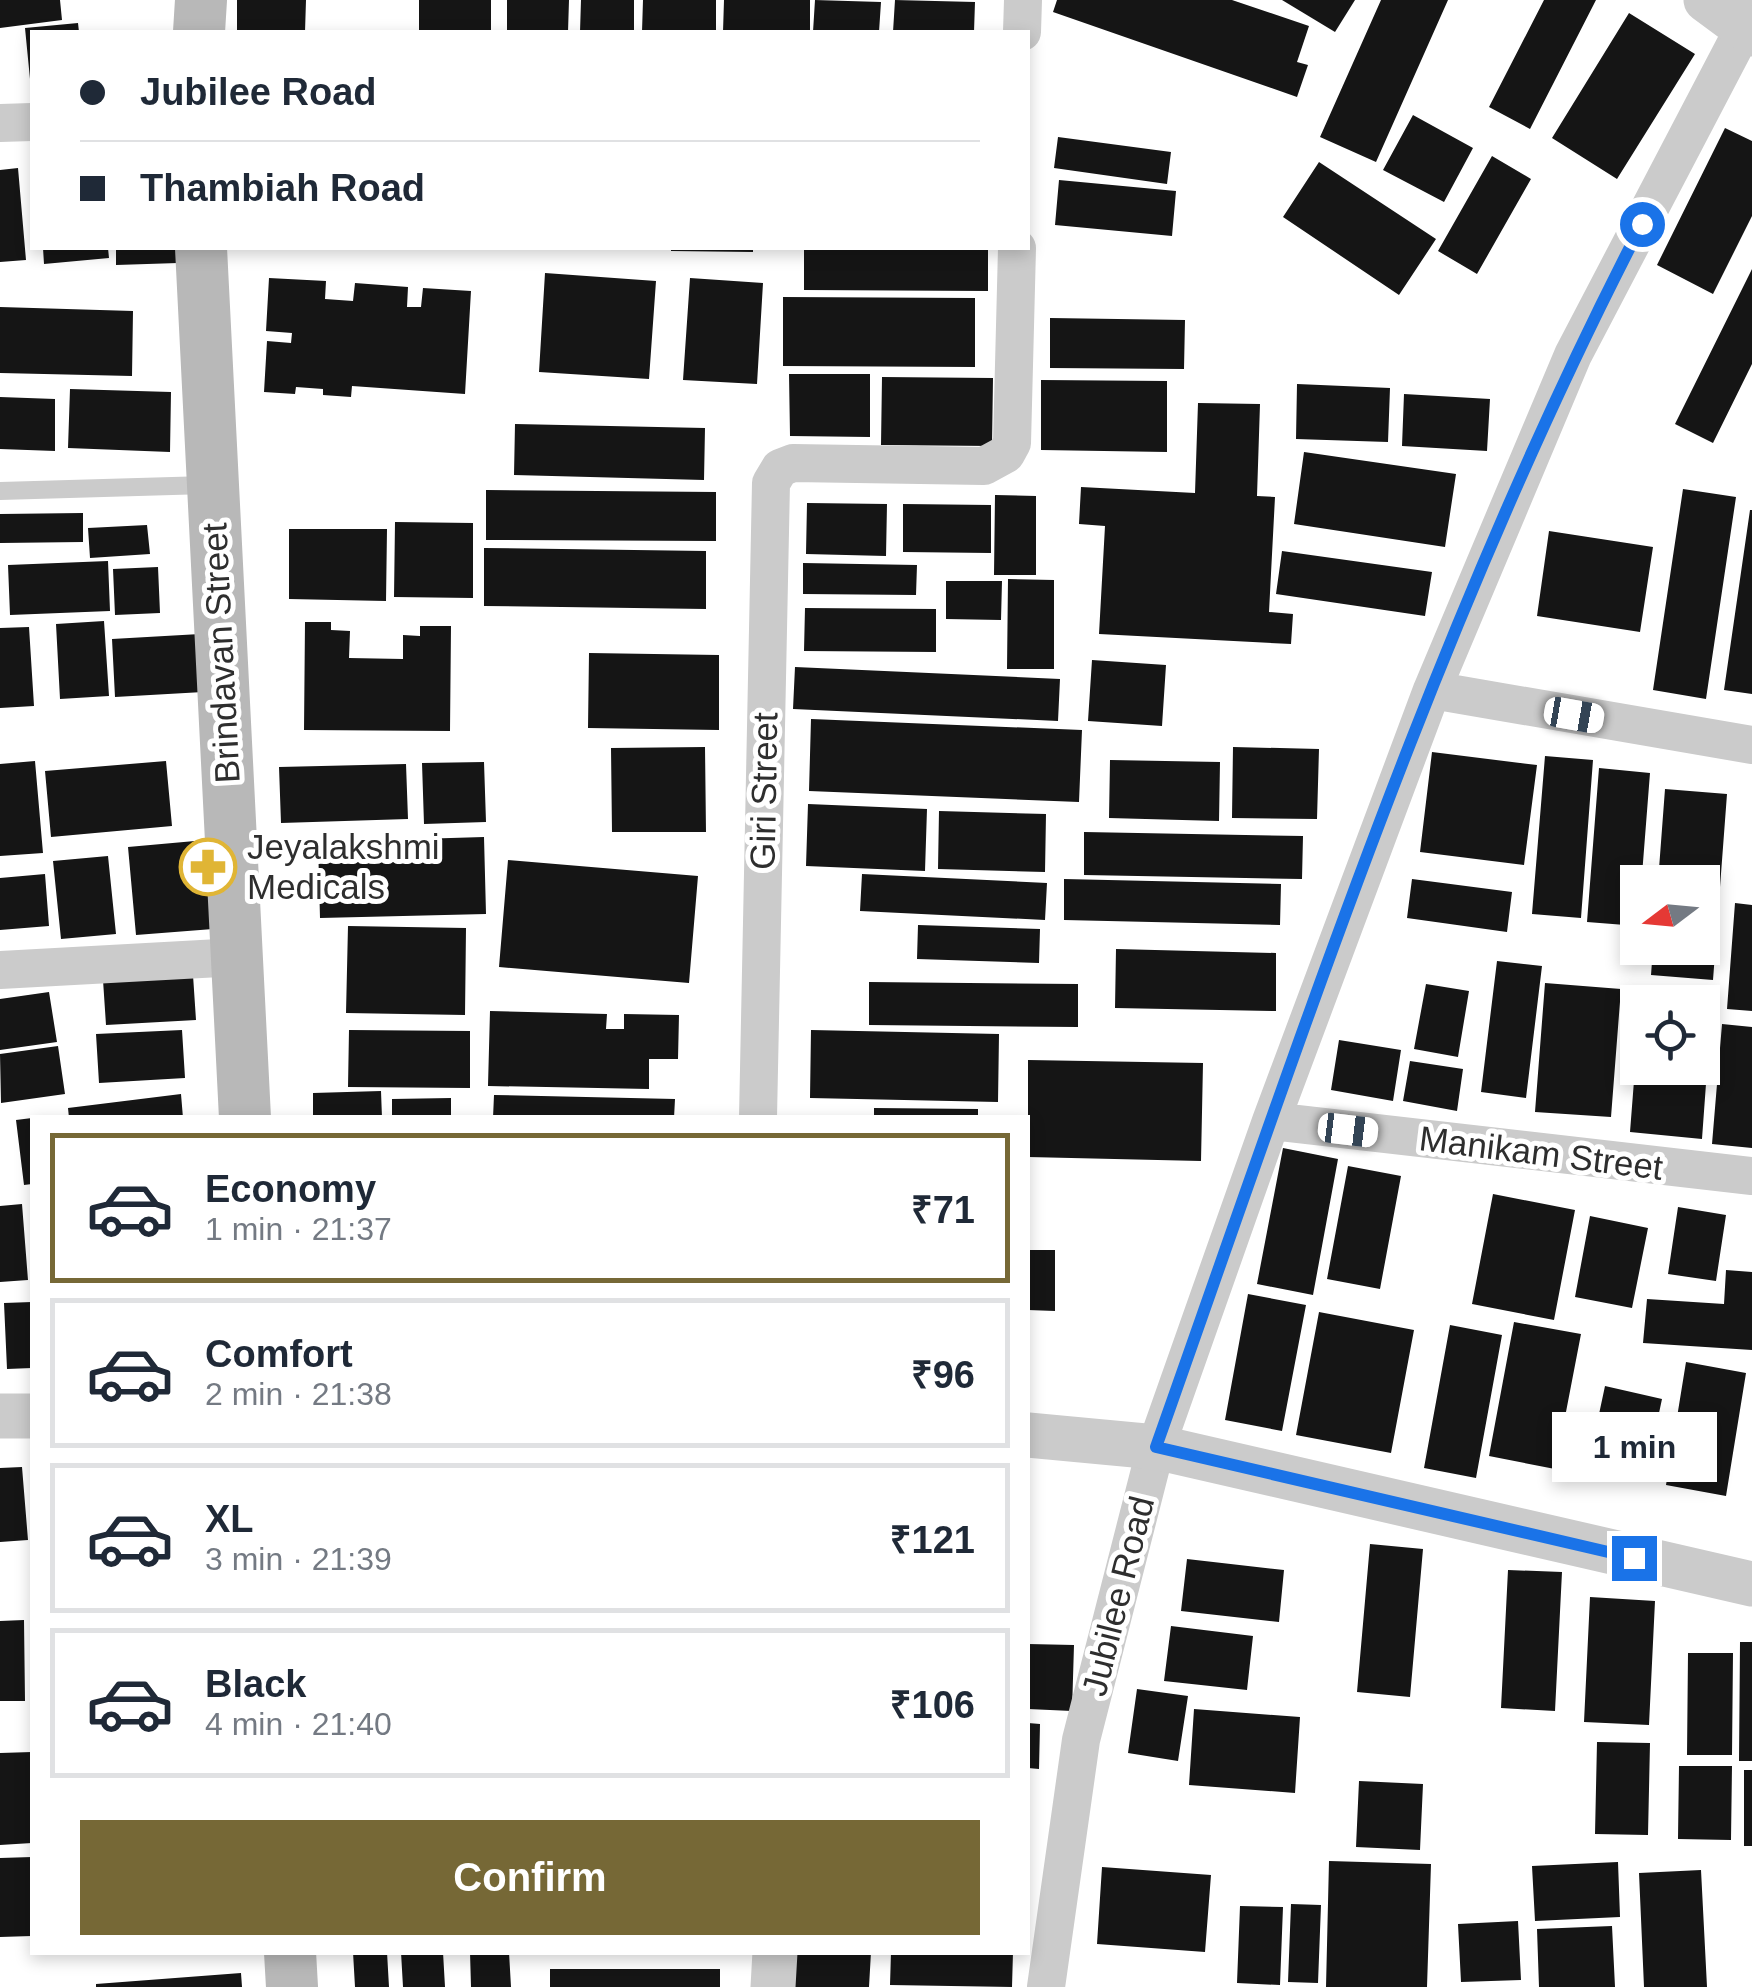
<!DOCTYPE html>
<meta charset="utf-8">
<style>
:root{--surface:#fff;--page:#f6f6f7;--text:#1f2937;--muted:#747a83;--line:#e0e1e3;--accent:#766836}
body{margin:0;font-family:Helvetica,sans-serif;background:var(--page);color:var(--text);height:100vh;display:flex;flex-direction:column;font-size:38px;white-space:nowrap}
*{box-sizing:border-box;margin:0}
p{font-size:32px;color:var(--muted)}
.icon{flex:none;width:55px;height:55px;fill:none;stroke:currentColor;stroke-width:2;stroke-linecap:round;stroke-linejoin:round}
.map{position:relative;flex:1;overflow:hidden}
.drawer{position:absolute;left:30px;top:1115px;width:1000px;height:840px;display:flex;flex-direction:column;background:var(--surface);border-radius:0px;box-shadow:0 5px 15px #0003}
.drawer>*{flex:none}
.top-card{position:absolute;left:30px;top:30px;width:1000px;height:220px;border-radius:0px;box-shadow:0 5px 15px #0003;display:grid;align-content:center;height:220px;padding:0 50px;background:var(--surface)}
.needle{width:65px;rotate:254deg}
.controls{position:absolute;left:1620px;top:865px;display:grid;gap:20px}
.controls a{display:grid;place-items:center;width:100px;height:100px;border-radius:0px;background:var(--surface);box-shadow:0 5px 15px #0003;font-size:50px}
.end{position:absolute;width:45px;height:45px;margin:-22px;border:12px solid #1a73e8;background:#fff;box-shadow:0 0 0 5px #fff}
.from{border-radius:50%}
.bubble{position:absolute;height:70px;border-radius:0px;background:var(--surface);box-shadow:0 5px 15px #0003;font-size:32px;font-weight:600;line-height:70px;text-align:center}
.car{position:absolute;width:30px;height:60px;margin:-30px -15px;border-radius:12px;box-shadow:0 0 8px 2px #0007;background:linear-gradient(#fff 24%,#345 0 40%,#fff 0 76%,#345 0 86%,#fff 0)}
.top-card b{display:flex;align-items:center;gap:35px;height:95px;font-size:38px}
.top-card b+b{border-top:2px solid var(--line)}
.top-card i{width:25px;height:25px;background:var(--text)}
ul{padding:18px 0 0;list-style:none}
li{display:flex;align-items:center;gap:30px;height:150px;margin:0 20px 15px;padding:0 30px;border:5px solid var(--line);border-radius:0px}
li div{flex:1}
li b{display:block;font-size:38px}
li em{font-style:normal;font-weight:600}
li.selected{border-color:var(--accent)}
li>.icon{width:90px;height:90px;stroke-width:1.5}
.cta{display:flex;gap:20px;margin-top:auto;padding:20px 50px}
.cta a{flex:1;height:115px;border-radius:0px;background:var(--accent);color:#fff;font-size:40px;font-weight:600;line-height:115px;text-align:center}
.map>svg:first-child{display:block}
.building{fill:#151515}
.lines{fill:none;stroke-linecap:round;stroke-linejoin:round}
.service{stroke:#cbcbcb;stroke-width:18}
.minor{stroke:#cbcbcb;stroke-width:38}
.tertiary{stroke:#cbcbcb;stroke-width:45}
.secondary{stroke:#b8b8b8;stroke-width:52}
.route{stroke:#1a73e8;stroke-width:12}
.labels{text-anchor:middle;stroke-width:10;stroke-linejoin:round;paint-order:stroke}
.street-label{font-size:35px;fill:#2e2e2e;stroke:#fff}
.poi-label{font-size:35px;fill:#2e2e2e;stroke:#fff;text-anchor:start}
</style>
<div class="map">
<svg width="1752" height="1987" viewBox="0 0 1752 1987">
<rect width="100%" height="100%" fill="#fff"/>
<path class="building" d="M 0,0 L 60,0 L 62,20 L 0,28 Z
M 237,0 L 306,0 L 305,32 L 237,32 Z
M 419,0 L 491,0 L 491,32 L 419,32 Z
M 507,0 L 569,0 L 568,32 L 507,32 Z
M 581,0 L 634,0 L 634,32 L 580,32 Z
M 643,0 L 716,0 L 716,32 L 642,32 Z
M 724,0 L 810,0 L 810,32 L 723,32 Z
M 815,0 L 881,2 L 879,32 L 813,32 Z
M 895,0 L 975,2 L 974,32 L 893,32 Z
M 1057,0 L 1232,0 L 1309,26 L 1297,62 L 1308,65 L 1297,97 L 1053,12 Z
M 1282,0 L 1355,0 L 1335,32 Z
M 1381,0 L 1448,0 L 1376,162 L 1320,137 Z
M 1544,0 L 1596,0 L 1530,129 L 1489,107 Z
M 1629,13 L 1695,54 L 1617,179 L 1552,138 Z
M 78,23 L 79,32 L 32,32 L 30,79 L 25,28 Z
M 1413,115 L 1473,148 L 1444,202 L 1383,170 Z
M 1725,128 L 1752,141 L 1752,216 L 1713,294 L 1657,265 Z
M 1058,137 L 1171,152 L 1167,184 L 1054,168 Z
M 1492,156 L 1531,179 L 1477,274 L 1438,251 Z
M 1319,162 L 1436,239 L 1399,295 L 1283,217 Z
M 18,168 L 26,260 L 0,262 L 0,170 Z
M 1059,180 L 1176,191 L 1172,236 L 1055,225 Z
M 43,248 L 108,248 L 109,258 L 44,264 Z
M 116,248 L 177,248 L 178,263 L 116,265 Z
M 671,248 L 753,248 L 753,252 L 671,251 Z
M 804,248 L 988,248 L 988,291 L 804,290 Z
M 1752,269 L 1752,364 L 1713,443 L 1675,424 Z
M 545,273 L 656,281 L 649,379 L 539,372 Z
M 269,278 L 326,281 L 325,299 L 353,301 L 355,283 L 408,287 L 407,307 L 421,307 L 423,288 L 471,291 L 465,394 L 352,386 L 351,397 L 323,395 L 323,389 L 296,387 L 295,394 L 264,392 L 267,341 L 291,343 L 292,333 L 266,331 Z
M 690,278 L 763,283 L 757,384 L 683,380 Z
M 783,297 L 975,298 L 975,367 L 783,366 Z
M 0,307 L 133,311 L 132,376 L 0,373 Z
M 1050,318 L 1185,320 L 1184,369 L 1050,368 Z
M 789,374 L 870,374 L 870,437 L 790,436 Z
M 882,377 L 993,378 L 992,446 L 881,445 Z
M 1041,380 L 1167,381 L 1167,452 L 1041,450 Z
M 1297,384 L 1390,388 L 1388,442 L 1296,439 Z
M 70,389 L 171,392 L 170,452 L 68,448 Z
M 1404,394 L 1490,399 L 1487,451 L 1402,446 Z
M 0,397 L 55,399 L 55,451 L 0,449 Z
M 1198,403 L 1260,404 L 1257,496 L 1275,497 L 1269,612 L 1293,614 L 1291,644 L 1099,634 L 1105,526 L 1079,524 L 1081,487 L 1195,493 Z
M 515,424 L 705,428 L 704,480 L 514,475 Z
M 1304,452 L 1456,474 L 1445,547 L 1294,524 Z
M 1683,489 L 1736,497 L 1706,699 L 1653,690 Z
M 486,490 L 716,492 L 716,541 L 486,540 Z
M 995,495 L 1036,496 L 1036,575 L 994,575 Z
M 807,503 L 887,504 L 886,556 L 806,554 Z
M 903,504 L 991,505 L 991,553 L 903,552 Z
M 1750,510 L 1752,510 L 1752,694 L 1724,690 Z
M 83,513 L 83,542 L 0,543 L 0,514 Z
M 395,522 L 473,523 L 473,598 L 394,597 Z
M 147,525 L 150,554 L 90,558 L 88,528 Z
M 289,529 L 387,529 L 386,601 L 289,599 Z
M 1549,531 L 1653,547 L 1640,632 L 1537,616 Z
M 484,548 L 706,551 L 706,609 L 484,606 Z
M 1282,551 L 1432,572 L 1425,616 L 1276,594 Z
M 108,561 L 110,611 L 10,615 L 8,565 Z
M 803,563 L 917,565 L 916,595 L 803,594 Z
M 158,567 L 160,613 L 115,615 L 113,569 Z
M 1008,579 L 1054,580 L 1054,669 L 1007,669 Z
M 946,581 L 1002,581 L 1001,620 L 946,619 Z
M 805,608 L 936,609 L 936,652 L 804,651 Z
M 104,621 L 109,696 L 60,699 L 56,624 Z
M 305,622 L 331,622 L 331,630 L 350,631 L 349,658 L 403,659 L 403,635 L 420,636 L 420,626 L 451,626 L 450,731 L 304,730 Z
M 29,627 L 34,706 L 0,708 L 0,628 Z
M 200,634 L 203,692 L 115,697 L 112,639 Z
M 589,653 L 719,655 L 719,730 L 588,728 Z
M 1092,660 L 1166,665 L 1162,726 L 1088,721 Z
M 795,667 L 1060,679 L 1058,721 L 793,709 Z
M 811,719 L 1082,730 L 1079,802 L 809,791 Z
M 705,747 L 706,832 L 612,832 L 611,748 Z
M 1233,747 L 1319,749 L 1317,819 L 1232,818 Z
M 1432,752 L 1537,765 L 1524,865 L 1420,852 Z
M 1545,756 L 1593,760 L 1581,918 L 1532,914 Z
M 1110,760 L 1220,762 L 1219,821 L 1109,818 Z
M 35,761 L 43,853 L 0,856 L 0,764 Z
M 166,761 L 172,826 L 51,837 L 45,771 Z
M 484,762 L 486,822 L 424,824 L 422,763 Z
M 406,764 L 408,819 L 281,823 L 279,767 Z
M 1599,768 L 1650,773 L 1638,926 L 1587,922 Z
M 1665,789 L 1727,794 L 1713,980 L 1651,975 L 1653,948 L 1702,948 L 1702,882 L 1658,882 Z
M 808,804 L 927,809 L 925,871 L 806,866 Z
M 939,811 L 1046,814 L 1045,872 L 938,869 Z
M 1084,832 L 1303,836 L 1302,879 L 1084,875 Z
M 484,837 L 486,914 L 320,918 L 318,842 Z
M 206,840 L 213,929 L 136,935 L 128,847 Z
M 108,856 L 116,934 L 61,939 L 53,861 Z
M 508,860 L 698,876 L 689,983 L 499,967 Z
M 45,874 L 49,926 L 0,930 L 0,878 Z
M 862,874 L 1047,883 L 1045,920 L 860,911 Z
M 1064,879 L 1281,884 L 1280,925 L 1064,920 Z
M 1412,879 L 1512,892 L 1507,932 L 1407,918 Z
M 1735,903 L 1752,905 L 1752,1011 L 1727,1009 Z
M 918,925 L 1040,929 L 1039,963 L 917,959 Z
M 348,926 L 466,928 L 465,1015 L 346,1013 Z
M 1116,949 L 1276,953 L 1276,1011 L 1115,1008 Z
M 1497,961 L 1542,966 L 1526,1098 L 1481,1092 Z
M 193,975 L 196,1020 L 106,1025 L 103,980 Z
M 869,982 L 1078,984 L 1078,1027 L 869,1025 Z
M 1545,983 L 1621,989 L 1611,1117 L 1535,1112 Z
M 1426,984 L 1469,991 L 1458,1057 L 1414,1049 Z
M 49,992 L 57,1042 L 0,1050 L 0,999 Z
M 1641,995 L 1699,1000 L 1699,1002 L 1640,1002 Z
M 1702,1000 L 1712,1001 L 1702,1139 L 1630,1132 L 1635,1068 L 1702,1068 Z
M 490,1011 L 607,1014 L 606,1029 L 624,1029 L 624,1014 L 679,1015 L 678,1059 L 649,1059 L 649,1089 L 488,1086 Z
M 1722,1024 L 1752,1027 L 1752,1148 L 1712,1144 Z
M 182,1030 L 185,1078 L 99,1083 L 96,1034 Z
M 349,1030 L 470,1031 L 470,1088 L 348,1087 Z
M 811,1030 L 999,1034 L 998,1102 L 810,1098 Z
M 1339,1040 L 1401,1050 L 1393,1101 L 1331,1090 Z
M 58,1046 L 65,1094 L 1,1103 L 0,1054 Z
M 1028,1060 L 1203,1063 L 1201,1161 L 1028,1157 Z
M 1410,1061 L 1463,1069 L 1457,1111 L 1403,1101 Z
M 381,1091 L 382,1118 L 313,1118 L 313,1093 Z
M 181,1094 L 183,1118 L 69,1118 L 68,1108 Z
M 494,1095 L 675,1099 L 674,1118 L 493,1118 Z
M 451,1098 L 451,1118 L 392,1118 L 392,1099 Z
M 874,1108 L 978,1109 L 978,1118 L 874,1118 Z
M 32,1118 L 32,1184 L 24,1185 L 16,1120 Z
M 1283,1148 L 1338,1159 L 1313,1295 L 1257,1284 Z
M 1348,1166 L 1401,1176 L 1380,1289 L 1327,1279 Z
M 1493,1194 L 1575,1210 L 1554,1320 L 1472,1304 Z
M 22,1204 L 28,1280 L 0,1282 L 0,1206 Z
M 1678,1207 L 1726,1215 L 1716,1281 L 1668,1274 Z
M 1590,1216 L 1648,1228 L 1632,1308 L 1575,1297 Z
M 1028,1250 L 1055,1250 L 1055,1311 L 1028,1310 Z
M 1726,1270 L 1752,1272 L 1752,1350 L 1643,1343 L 1647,1299 L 1724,1304 Z
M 1248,1294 L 1306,1305 L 1282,1431 L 1225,1420 Z
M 32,1302 L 32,1368 L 7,1369 L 4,1303 Z
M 1319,1312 L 1414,1330 L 1391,1453 L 1296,1435 Z
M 1514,1322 L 1581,1334 L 1555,1469 L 1489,1456 Z
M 1450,1325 L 1502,1335 L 1476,1478 L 1424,1468 Z
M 1686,1362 L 1746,1373 L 1726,1496 L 1666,1485 Z
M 1605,1386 L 1662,1399 L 1649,1460 L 1592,1447 Z
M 22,1467 L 28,1540 L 0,1542 L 0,1468 Z
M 1370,1544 L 1423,1549 L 1410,1697 L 1357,1692 Z
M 1187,1559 L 1284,1570 L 1279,1622 L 1181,1611 Z
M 1508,1570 L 1562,1572 L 1555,1711 L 1501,1708 Z
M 1590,1597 L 1655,1601 L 1649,1725 L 1584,1722 Z
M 24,1620 L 25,1701 L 0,1701 L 0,1621 Z
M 1171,1626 L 1253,1636 L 1247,1690 L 1164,1681 Z
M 1740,1642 L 1752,1642 L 1752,1761 L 1739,1761 Z
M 1028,1644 L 1074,1645 L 1072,1711 L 1028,1709 Z
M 1688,1653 L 1733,1653 L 1732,1755 L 1687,1755 Z
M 1137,1689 L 1188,1696 L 1178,1761 L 1128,1753 Z
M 1194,1709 L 1300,1717 L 1295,1793 L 1189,1785 Z
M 1028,1723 L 1040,1724 L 1039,1769 L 1028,1768 Z
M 1597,1742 L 1650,1743 L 1648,1835 L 1595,1834 Z
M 32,1752 L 32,1843 L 0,1845 L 0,1753 Z
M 1679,1766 L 1732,1766 L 1731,1840 L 1678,1839 Z
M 1744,1770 L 1752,1770 L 1752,1846 L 1744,1846 Z
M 1359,1781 L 1423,1784 L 1420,1850 L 1356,1847 Z
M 32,1857 L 32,1936 L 0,1937 L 0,1858 Z
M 1329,1861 L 1431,1864 L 1427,1987 L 1326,1987 Z
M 1618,1862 L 1620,1917 L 1535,1921 L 1532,1866 Z
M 1102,1867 L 1211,1875 L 1205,1952 L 1097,1944 Z
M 1701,1870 L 1707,1987 L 1644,1987 L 1639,1873 Z
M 1291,1904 L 1321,1905 L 1318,1983 L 1288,1982 Z
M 1240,1906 L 1283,1907 L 1280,1985 L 1237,1983 Z
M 1518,1921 L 1521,1980 L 1461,1982 L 1458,1924 Z
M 1612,1926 L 1615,1987 L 1539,1987 L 1537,1929 Z
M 353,1952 L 387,1952 L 389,1987 L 355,1987 Z
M 401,1952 L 443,1952 L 445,1987 L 403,1987 Z
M 470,1952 L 509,1952 L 511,1987 L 471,1987 Z
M 795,1952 L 871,1952 L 869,1987 L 794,1987 Z
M 891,1952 L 1013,1952 L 1012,1987 L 890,1985 Z
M 550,1969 L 720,1969 L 720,1987 L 550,1987 Z
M 241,1973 L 242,1987 L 96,1987 L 96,1984 Z"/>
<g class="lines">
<path class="service" d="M 0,491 L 207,485"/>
<path class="minor" d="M 1022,32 L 1023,0
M 0,123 L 32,122
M 1432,690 L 1752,745
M 0,970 L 238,957
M 758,1118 L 771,483 L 780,468 L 793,463 L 984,466 L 1006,454 L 1012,443 L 1017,248
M 1271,1121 L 1752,1176
M 1046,1987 L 1081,1740 L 1156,1447 L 1271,1121 L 1432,690 L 1573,355 L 1744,28 L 1752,4"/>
<path class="tertiary" d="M 1706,0 L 1752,34
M 0,1416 L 32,1416
M 1028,1435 L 1156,1447 L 1752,1584
M 773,1987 L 775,1952"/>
<path class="secondary" d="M 199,32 L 201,0
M 201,248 L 245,1118
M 290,1952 L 292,1987"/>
</g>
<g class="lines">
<path class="route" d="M 1634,1558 L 1156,1447 C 1302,1035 1440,613 1642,224"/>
</g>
<defs>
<g id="pharmacy-ring" transform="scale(2.875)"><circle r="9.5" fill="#fff" stroke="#e0b535" stroke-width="1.5"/><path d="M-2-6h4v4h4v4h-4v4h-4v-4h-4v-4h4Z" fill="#e0b535"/></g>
</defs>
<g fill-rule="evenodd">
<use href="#pharmacy-ring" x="208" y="867"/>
</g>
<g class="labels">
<g class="street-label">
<text transform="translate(221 653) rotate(-93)" y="12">Brindavan Street</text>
<text transform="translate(764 791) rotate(-89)" y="12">Giri Street</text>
<text transform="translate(1541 1153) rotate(7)" y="12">Manikam Street</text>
<text transform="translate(1118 1596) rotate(-76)" y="12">Jubilee Road</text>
</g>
<g class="poi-label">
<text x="247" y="859">Jeyalakshmi<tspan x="247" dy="40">Medicals</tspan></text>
</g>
</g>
</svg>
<div class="controls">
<a><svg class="needle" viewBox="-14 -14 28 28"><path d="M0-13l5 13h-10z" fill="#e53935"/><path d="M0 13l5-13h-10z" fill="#747a83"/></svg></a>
<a><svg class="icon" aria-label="locate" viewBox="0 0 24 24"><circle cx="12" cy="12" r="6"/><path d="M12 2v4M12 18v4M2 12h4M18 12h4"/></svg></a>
</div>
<i class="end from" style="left:1642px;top:224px"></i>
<i class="end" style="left:1634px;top:1558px"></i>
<div class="bubble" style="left:1552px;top:1412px;width:165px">1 min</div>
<i class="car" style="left:1574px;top:715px;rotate:100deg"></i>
<i class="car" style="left:1348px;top:1130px;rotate:97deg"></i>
<div class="top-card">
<b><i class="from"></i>Jubilee Road</b>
<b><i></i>Thambiah Road</b>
</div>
<section class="drawer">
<ul>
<li class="selected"><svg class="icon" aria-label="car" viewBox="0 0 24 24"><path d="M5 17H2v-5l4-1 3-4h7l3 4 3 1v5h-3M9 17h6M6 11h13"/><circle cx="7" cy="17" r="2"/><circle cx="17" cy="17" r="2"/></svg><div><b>Economy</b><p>1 min · 21:37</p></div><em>₹71</em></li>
<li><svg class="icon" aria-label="car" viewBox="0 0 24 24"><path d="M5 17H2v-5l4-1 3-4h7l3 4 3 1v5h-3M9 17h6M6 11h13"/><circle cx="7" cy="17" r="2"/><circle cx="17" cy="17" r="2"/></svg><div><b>Comfort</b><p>2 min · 21:38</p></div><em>₹96</em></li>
<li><svg class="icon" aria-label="car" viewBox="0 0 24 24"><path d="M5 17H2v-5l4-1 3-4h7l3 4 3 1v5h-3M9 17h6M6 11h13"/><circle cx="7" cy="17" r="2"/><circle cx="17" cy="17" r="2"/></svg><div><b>XL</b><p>3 min · 21:39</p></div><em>₹121</em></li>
<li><svg class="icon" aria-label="car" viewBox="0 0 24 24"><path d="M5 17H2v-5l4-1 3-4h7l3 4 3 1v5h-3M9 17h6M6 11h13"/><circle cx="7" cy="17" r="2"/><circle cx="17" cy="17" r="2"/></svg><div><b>Black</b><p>4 min · 21:40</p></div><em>₹106</em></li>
</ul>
<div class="cta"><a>Confirm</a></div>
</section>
</div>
